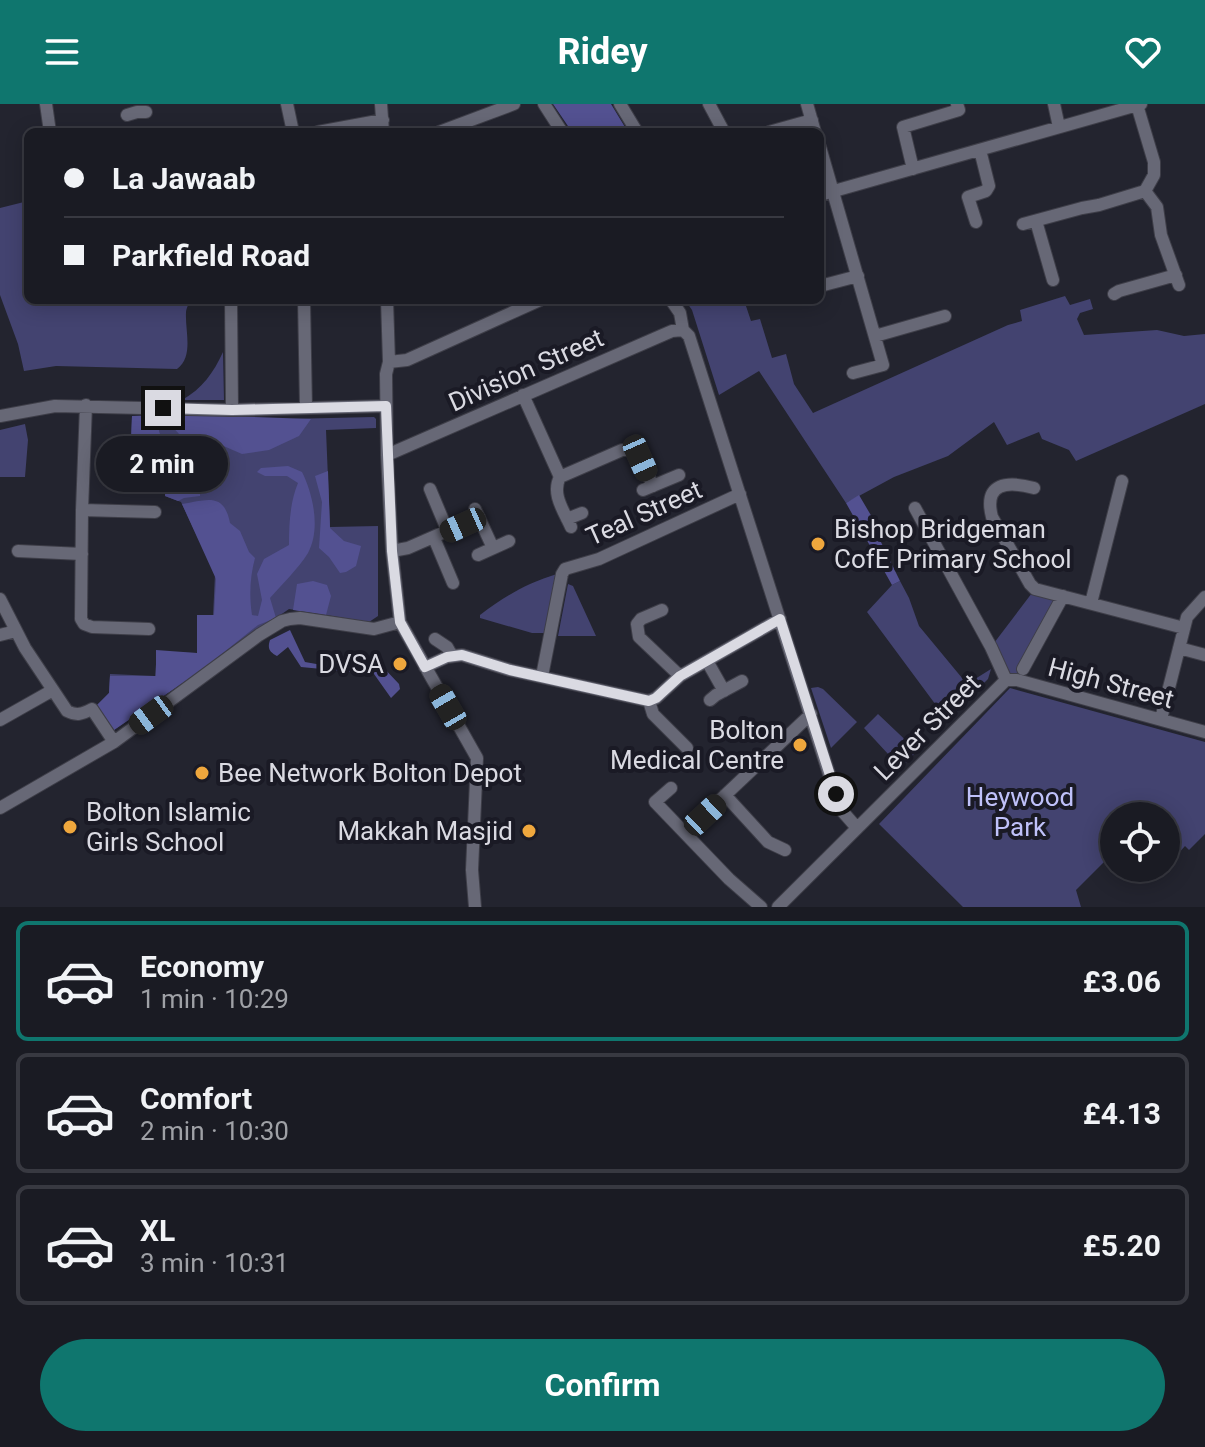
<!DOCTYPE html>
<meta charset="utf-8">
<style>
:root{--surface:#1a1b23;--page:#272830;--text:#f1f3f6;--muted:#9fa1a6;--line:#383941;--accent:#0f766e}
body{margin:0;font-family:Roboto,sans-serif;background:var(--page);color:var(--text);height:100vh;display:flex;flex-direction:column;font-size:30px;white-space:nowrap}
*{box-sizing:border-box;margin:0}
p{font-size:26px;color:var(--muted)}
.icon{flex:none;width:44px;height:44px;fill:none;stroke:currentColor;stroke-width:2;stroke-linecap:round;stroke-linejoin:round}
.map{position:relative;height:803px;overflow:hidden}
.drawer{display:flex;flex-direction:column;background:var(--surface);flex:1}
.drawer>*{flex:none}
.hud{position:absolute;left:24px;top:24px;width:800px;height:176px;border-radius:12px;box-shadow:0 4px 20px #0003,0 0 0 2px var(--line);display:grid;align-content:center;height:176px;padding:0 40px;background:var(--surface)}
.controls{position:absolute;left:1100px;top:698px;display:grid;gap:16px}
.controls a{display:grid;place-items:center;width:80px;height:80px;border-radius:50%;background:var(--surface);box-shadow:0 4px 20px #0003,0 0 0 2px var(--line);font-size:40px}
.end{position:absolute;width:36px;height:36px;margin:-18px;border:10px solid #dadae2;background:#111;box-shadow:0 0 0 4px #111}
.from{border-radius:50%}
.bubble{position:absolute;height:56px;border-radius:28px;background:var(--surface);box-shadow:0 4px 20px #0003,0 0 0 2px var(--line);font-size:26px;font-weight:700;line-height:56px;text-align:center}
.car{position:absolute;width:24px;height:48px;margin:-24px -12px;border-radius:10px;box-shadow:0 0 6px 2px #0007;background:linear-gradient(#222 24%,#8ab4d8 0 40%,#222 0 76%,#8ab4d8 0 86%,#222 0)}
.hud b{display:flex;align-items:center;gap:28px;height:76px;font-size:30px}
.hud b+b{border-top:2px solid var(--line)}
.hud i{width:20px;height:20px;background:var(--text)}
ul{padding:14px 0 0;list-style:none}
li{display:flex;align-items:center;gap:24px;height:120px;margin:0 16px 12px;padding:0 24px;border:4px solid var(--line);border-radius:12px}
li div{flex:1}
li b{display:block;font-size:30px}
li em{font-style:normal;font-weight:700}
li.on{border-color:var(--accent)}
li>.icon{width:72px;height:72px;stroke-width:1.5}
.cta{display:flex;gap:16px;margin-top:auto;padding:16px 40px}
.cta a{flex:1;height:92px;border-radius:48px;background:var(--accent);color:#fff;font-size:32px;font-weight:700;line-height:92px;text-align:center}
header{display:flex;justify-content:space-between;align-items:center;height:104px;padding:0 40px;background:var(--accent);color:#fff;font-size:36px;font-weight:700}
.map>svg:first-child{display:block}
.green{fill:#434370}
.forest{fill:#535191}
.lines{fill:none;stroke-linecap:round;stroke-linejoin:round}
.minor-casing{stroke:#3e3e48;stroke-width:14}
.minor{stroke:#676876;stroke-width:12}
.route{stroke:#dadae2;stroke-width:10}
.poi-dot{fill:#efa73d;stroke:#1a1a25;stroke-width:3}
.labels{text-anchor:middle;stroke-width:8;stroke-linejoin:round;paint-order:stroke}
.street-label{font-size:26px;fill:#dadae2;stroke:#1a1a25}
.poi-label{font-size:26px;fill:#dadae2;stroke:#1a1a25;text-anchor:start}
.park-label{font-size:26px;fill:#bfc1f9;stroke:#1a1a25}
</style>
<header><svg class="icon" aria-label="menu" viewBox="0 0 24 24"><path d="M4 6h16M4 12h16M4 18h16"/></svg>Ridey<svg class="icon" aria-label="heart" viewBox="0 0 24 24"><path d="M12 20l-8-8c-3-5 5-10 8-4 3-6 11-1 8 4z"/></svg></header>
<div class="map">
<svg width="1205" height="803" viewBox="0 0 1205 803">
<rect width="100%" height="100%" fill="#23242f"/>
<path class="green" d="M 28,97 L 28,196 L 190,196 C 189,200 186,204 186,209 C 185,227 194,252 177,265 L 56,262 L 24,267 L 18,240 L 0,191 L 0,104 Z
M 1065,192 L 1070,201 L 1090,195 L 1093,205 L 1080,209 L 1077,215 L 1084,231 L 1157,226 L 1184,232 L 1205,230 L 1205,300 L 1076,357 L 1069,346 L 1042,335 L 1039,328 L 1007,341 L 994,318 L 948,352 L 894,373 L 846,399 L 759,267 L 719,291 L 692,206 L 685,196 L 744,196 L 751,217 L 760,215 L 772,254 L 786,250 L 794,280 L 813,309 L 1008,221 L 1022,217 L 1020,206 Z
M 223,248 L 224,296 L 182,296 C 202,285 214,268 223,248 Z
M 132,312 L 240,316 L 374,313 L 376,315 L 376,324 L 326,326 L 330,423 L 378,422 L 378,512 L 369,518 L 289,505 L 114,626 L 97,601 L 109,589 L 110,570 L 155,572 L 157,548 L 197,549 L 198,513 L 213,513 L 215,470 L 181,398 L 165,392 L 166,372 L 161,363 L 130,361 Z
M 25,320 L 28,336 L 25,373 L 0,373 L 0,326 Z
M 557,470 L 547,529 L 532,529 L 480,514 L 480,511 C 505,492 527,479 557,470 Z
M 900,477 L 909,494 L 919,522 L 967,580 L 991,565 L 988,575 L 947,616 L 867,508 L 892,481 Z
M 568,480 L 573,482 L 596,532 L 558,532 Z
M 1035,485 L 1063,492 L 1017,576 L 1006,576 L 991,543 Z
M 818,583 L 823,585 L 857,618 L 831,644 L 811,584 Z
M 1010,584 L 1205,638 L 1205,730 L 1189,746 L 1185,742 L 1177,751 L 1166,739 L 1166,712 L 1114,712 L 1114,748 L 1076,786 L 1081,803 L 963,803 L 879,720 Z
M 878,610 L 917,647 L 901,664 L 864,624 Z"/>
<path class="forest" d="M 553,0 L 611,0 L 628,28 L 572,28 Z
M 168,310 L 311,315 L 299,332 L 269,346 L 242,350 L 205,334 L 179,330 L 170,320 Z
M 159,311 L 159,327 L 161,333 L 173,338 L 179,355 L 200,381 L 200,392 L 184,394 L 178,397 L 165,392 L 166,372 L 161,363 L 130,361 L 132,312 Z
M 288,362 L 302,368 C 313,390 321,425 308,449 C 298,465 283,479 270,494 L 276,514 L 258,521 L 203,565 L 114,626 L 97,601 L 109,589 L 110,572 L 156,572 L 156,546 L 197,549 L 197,511 L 214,511 L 216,475 L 182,400 C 207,396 224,388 230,419 L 240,427 L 249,448 L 255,454 C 250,473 249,491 252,511 L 258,512 L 262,496 L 257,470 L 264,455 L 289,441 C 289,420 290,398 298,379 L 287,372 L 265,372 L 257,368 L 261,364 Z
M 328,367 L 330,424 L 344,437 L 361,442 L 356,462 L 346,468 L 340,469 L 329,453 L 319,444 L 322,398 L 315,372 Z
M 859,391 L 879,425 L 879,434 L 900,477 L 892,481 L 846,399 Z
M 313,477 L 327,481 L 331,492 L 326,511 L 293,506 L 297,480 Z
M 290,526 L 305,558 L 339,564 L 357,556 L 381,561 L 399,580 L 400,585 L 391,594 L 374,570 L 301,563 L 288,543 L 277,552 C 270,548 267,545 270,536 Z"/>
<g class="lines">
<g class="minor-casing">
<path id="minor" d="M 46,0 L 50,28
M 287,0 L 293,28
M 381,0 L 383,28
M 544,0 L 562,28
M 620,0 L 637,28
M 709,0 L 724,28
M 807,0 L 815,28
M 1054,0 L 1059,23
M 127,11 L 137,8 L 146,8
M 318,28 L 383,16
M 439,28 L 514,0
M 769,28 L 812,16
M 820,43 L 883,261 L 853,269
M 913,65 L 903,23 L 959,6 L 957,0
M 1145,87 L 1157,103 L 1161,131 L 1179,181
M 820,91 L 1141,0
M 1036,117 L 1053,176
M 976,118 L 968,93 L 986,87 L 989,82 L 980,46
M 1023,120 L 1082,104 L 1099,101 L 1145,87 L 1154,71 L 1154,58 L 1137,1
M 820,182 L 858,172
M 1114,190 L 1119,187 L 1176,171
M 231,196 L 232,306
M 304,196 L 306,304
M 387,196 L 389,258 L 386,270 L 387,351 L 392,447 L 400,518 L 477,654 L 472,766 L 475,803
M 671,196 L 680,209 L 683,226
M 683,226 L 689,232 L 838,698 L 843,708 L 857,724
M 875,232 L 945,212
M 389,258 L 407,256 L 540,196
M 523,291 L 560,373 L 622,346 L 631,346 L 640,354 L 653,382
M 86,301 L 82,406 L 81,515 L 84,520 L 92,523 L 149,525
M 0,312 L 55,302 L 232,306 L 386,302
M 387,351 L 672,227 L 683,226
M 560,373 C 551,390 564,407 571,423
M 1034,384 C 1008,377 983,378 992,413 L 1030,480 L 1035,485 L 1184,524
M 430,385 L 448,428
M 643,386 L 679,371
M 915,404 L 991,543 L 1006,576
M 475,405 L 493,444
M 82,406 L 155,408
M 567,415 L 582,409
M 434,434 L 453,479
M 18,447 L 82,450
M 392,447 L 408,444 L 479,413
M 478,451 L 509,437
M 0,495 L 25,544 L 67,607 C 77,612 82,610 92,605 L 114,638
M 1091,499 L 1122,377
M 662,506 L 641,515 L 637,520 L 639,533 L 680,572
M 0,531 L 16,527
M 435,535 L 447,543 L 452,552
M 1179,544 L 1205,551
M 707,557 L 724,587
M 425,563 L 447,553 L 462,551 L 510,566 L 649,597 L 656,594 L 680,572 L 780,515
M 1023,565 L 1063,492
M 542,572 L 562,470 L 565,465 L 599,455 L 740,390
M 1006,576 L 1017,576 L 1205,628
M 710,596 L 716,591 L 742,577
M 649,597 L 653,610 L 687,644
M 1161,615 L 1187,513 L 1205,493
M 0,616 L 53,586
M 671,684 L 655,698 L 729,775 L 761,803
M 725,691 L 768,738 L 785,746
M 0,704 L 114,638 L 259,531 L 282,517 L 290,515 L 300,514 L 374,525 L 400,518
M 685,729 L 811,610
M 778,803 L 1006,576"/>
</g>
<use href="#minor" class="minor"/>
</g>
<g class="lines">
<path class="route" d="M 163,304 L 232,306 L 386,302 L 392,447 L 400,518 L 425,563 L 447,553 L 462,551 L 510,566 L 649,597 L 656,594 L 680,572 L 780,515 L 836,690"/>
</g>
<g class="poi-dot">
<circle cx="818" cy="440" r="8"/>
<circle cx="400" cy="560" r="8"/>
<circle cx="800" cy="641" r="8"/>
<circle cx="202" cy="669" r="8"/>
<circle cx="70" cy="723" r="8"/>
<circle cx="529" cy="727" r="8"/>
</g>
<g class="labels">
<g class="street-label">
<text transform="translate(526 266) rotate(-24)" y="9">Division Street</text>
<text transform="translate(644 409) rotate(-24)" y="9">Teal Street</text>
<text transform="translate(1111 579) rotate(15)" y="9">High Street</text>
<text transform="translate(927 623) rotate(-45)" y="9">Lever Street</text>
</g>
<g class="poi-label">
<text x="834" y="434">Bishop Bridgeman<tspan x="834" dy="30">CofE Primary School</tspan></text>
<text x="384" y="569" text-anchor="end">DVSA</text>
<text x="784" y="635" text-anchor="end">Bolton<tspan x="784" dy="30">Medical Centre</tspan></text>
<text x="218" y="678">Bee Network Bolton Depot</text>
<text x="86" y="717">Bolton Islamic<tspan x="86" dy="30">Girls School</tspan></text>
<text x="513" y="736" text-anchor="end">Makkah Masjid</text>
</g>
<g class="park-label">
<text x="1020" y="702">Heywood<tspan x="1020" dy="30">Park</tspan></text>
</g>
</g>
</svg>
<div class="controls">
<a><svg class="icon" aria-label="locate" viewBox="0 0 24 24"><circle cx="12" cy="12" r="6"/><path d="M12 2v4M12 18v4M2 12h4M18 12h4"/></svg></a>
</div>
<i class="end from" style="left:836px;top:690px"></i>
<i class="end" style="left:163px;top:304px"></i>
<div class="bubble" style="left:96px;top:332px;width:132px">2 min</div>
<i class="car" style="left:640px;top:354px;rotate:156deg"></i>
<i class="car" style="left:463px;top:421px;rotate:246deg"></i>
<i class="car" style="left:448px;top:603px;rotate:330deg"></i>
<i class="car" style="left:151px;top:611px;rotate:234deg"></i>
<i class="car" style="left:705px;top:711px;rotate:47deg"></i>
<div class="hud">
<b><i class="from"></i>La Jawaab</b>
<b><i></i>Parkfield Road</b>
</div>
</div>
<section class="drawer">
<ul>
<li class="on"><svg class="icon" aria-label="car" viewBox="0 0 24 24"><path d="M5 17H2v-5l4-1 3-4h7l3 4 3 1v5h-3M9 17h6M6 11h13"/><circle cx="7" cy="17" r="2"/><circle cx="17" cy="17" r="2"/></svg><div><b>Economy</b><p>1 min · 10:29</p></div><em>£3.06</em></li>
<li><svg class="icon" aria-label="car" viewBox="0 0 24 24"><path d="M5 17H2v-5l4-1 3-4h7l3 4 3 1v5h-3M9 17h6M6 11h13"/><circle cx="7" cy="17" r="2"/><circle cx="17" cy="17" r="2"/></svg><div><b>Comfort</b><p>2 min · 10:30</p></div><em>£4.13</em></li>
<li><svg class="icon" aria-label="car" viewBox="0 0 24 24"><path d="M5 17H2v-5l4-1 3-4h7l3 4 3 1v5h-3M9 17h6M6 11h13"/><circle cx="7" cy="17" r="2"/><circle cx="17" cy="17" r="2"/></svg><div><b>XL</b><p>3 min · 10:31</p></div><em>£5.20</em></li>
</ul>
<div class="cta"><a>Confirm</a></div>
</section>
